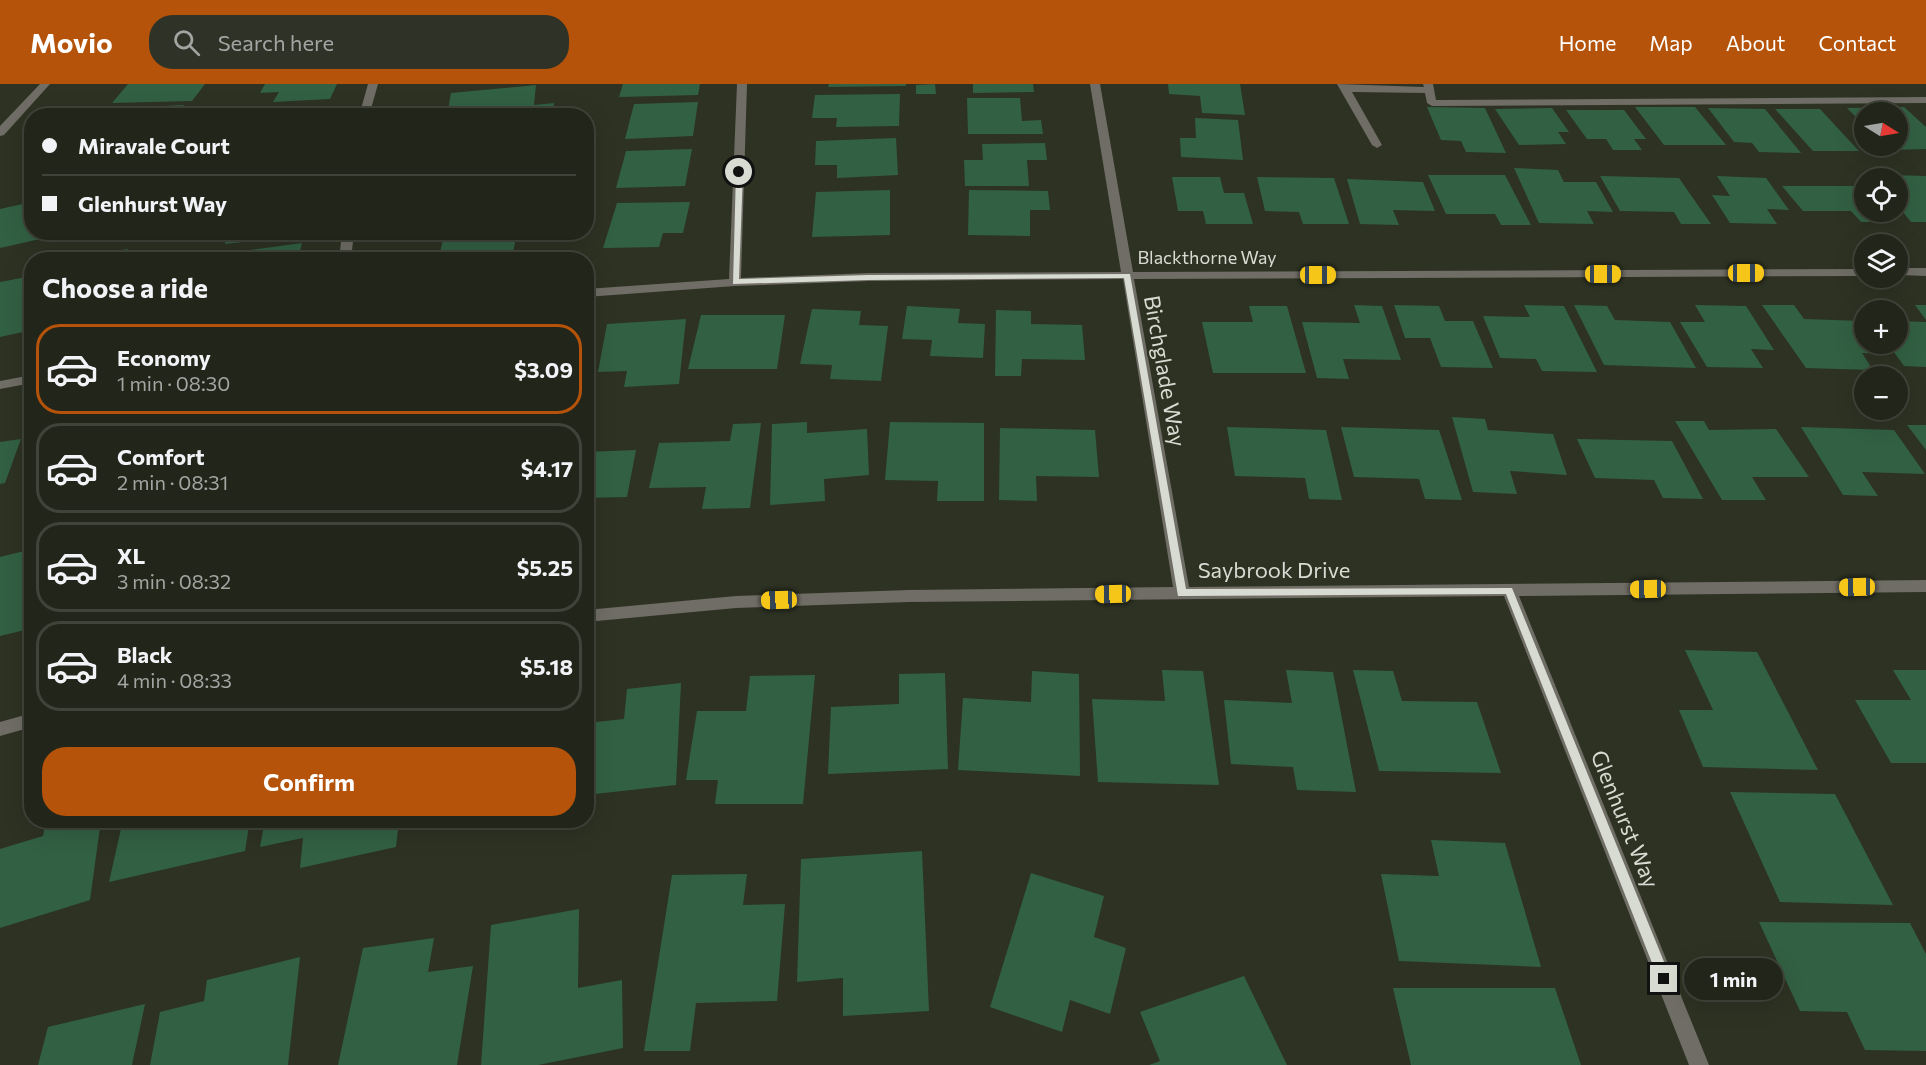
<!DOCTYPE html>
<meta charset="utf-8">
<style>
:root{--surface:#22261a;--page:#2e3227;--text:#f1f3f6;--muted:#a2a5a2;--line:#3f4339;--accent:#b45309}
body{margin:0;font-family:Commissioner,sans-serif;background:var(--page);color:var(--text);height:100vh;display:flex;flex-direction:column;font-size:22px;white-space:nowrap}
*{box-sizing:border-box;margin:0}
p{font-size:20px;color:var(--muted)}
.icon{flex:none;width:33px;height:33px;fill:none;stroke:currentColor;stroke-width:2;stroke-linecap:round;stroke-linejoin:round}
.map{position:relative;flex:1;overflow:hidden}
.drawer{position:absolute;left:24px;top:168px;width:570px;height:576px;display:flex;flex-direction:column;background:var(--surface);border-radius:24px;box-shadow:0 6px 24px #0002,0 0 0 2px var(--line)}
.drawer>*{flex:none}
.banner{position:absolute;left:24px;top:24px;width:570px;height:132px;border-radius:24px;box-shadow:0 6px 24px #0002,0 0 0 2px var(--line);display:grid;align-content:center;height:132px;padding:0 18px;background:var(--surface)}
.needle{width:39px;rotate:101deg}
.buttons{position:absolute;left:1854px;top:18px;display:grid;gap:12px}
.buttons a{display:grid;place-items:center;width:54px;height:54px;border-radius:50%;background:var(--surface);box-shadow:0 6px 24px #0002,0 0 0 2px var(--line);font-size:30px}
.end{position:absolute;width:27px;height:27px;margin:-14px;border:8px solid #d8dbd2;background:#111;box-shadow:0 0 0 3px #111}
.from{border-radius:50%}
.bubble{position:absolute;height:42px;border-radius:21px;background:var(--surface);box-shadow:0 6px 24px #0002,0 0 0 2px var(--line);font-size:20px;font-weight:700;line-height:42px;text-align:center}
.car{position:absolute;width:18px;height:36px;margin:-18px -9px;border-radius:8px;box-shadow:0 0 4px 2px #0007;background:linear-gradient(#f5c518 24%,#345 0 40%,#f5c518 0 76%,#345 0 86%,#f5c518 0)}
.banner b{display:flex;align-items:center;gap:21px;height:57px;font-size:22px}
.banner b+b{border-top:2px solid var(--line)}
.banner i{width:15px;height:15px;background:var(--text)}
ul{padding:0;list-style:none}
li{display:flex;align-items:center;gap:18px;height:90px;margin:0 12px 9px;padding:0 6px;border:3px solid var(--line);border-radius:24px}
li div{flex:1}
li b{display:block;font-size:22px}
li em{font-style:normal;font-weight:700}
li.current{border-color:var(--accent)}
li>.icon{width:54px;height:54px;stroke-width:1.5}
h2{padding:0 18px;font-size:27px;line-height:72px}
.button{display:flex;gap:12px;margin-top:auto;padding:12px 18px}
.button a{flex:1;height:69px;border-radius:24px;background:var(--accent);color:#fff;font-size:24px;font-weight:700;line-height:69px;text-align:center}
header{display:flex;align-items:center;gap:36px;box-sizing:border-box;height:84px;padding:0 30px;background:var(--accent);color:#fff}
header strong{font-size:28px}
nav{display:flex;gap:33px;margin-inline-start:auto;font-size:21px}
.search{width:420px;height:54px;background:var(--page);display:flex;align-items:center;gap:15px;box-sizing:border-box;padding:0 21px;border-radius:24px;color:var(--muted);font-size:22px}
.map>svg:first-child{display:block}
.building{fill:#326043}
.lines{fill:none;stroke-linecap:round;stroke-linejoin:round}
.minor{fill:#6f6d65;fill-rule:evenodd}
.route{fill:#d8dbd2}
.labels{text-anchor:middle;stroke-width:4.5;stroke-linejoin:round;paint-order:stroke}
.far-street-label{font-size:18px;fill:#d8dbd2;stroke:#2d3223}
.street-label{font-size:22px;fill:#d8dbd2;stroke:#2d3223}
</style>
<header>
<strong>Movio</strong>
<div class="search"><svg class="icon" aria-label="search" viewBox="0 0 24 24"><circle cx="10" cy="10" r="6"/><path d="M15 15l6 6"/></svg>Search here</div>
<nav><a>Home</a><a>Map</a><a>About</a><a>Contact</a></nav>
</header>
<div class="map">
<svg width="1926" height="981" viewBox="0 0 1926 981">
<rect width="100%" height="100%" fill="#2d3223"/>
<path class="building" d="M 128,0 L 205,0 L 192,17 L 112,19 Z
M 265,0 L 337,0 L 330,15 L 273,18 L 279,8 L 260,9 Z
M 623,0 L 700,0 L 698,11 L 619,13 Z
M 829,0 L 906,0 L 906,2 L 828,3 Z
M 935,0 L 936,10 L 916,10 L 916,1 Z
M 973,0 L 1033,0 L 1034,8 L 973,9 Z
M 1168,0 L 1240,0 L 1245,31 L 1202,29 L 1200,12 L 1169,10 Z
M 536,1 L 534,21 L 554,19 L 553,32 L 447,32 L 451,9 Z
M 900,10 L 899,42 L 836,43 L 837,34 L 812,34 L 815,11 Z
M 967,14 L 1020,14 L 1022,37 L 1041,36 L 1043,50 L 968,50 Z
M 698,18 L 693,52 L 625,55 L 634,20 Z
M 184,21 L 177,32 L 117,32 L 122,24 Z
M 335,23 L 332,32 L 266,32 L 267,28 Z
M 1427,23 L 1485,24 L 1506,69 L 1466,68 L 1461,57 L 1441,56 Z
M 1635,23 L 1695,23 L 1726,61 L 1664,61 Z
M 1904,23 L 1926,43 L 1926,65 L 1890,66 L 1885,62 L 1898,62 L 1898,28 L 1864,28 L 1864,41 L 1847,24 Z
M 1552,24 L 1569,48 L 1558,48 L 1566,60 L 1519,61 L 1495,25 Z
M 1708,24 L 1765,25 L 1801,69 L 1759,68 L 1752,59 L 1734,58 Z
M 1775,25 L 1820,25 L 1859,67 L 1813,67 Z
M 1566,26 L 1624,26 L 1646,55 L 1634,55 L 1642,66 L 1613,66 L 1606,55 L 1587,55 Z
M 1195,34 L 1238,36 L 1243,76 L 1181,73 L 1180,54 L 1196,54 Z
M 896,54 L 898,91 L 837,94 L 837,81 L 815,81 L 816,57 Z
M 1045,59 L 1047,76 L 1027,76 L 1029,102 L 965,102 L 964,76 L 983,76 L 982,60 Z
M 692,65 L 685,102 L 616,104 L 626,67 Z
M 1514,84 L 1558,86 L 1564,98 L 1596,98 L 1613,128 L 1587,127 L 1594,140 L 1539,139 Z
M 1428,91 L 1505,91 L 1531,141 L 1501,141 L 1495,130 L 1446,130 Z
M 1890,91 L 1926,92 L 1926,138 L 1911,138 L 1898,122 L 1898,94 Z
M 1600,92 L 1679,94 L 1711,140 L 1681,140 L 1674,128 L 1620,127 Z
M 1717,92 L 1766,94 L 1789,126 L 1767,125 L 1777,140 L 1730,139 L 1712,111 L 1730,112 Z
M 1172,93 L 1220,93 L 1224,109 L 1244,109 L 1253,140 L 1206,140 L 1203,127 L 1178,127 Z
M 1257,93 L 1334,94 L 1349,140 L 1303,140 L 1299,128 L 1265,127 Z
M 1347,95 L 1423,98 L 1435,127 L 1393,126 L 1399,141 L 1360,140 Z
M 1782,102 L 1857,102 L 1864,110 L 1864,128 L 1881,128 L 1890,138 L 1861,138 L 1851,127 L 1803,127 Z
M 890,106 L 890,151 L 812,153 L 816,108 Z
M 969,106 L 1048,107 L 1050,126 L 1030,126 L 1030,152 L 968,151 Z
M 32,118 L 32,148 L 58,148 L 58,151 L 0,164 L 0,125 Z
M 690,118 L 683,149 L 663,149 L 659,163 L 603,164 L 617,119 Z
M 229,148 L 303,148 L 302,151 L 225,160 Z
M 445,148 L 536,148 L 535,151 L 516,153 L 512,175 L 438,176 Z
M 302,159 L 298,176 L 219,176 L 221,170 Z
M 128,165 L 125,176 L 75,176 L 75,174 Z
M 158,170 L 157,176 L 132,176 L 132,174 Z
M 32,192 L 32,246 L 0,253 L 0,198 Z
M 1354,221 L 1382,222 L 1401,276 L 1343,275 L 1349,295 L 1317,294 L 1302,238 L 1360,239 Z
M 1394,221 L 1439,222 L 1445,237 L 1473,237 L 1493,284 L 1441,283 L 1430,254 L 1405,254 Z
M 1524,221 L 1564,222 L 1597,288 L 1542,287 L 1536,275 L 1500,274 L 1483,232 L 1530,233 Z
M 1574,221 L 1607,222 L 1615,236 L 1670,238 L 1696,284 L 1604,281 Z
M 1695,221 L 1746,222 L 1774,266 L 1751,265 L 1763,284 L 1707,283 L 1680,238 L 1705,238 Z
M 1762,221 L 1794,221 L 1804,235 L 1862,237 L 1864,240 L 1864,260 L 1879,260 L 1887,270 L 1862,269 L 1873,286 L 1806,284 Z
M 1915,221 L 1926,221 L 1926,236 Z
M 907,222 L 960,225 L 958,239 L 985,240 L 983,274 L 930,272 L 932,256 L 902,255 Z
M 1249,222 L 1287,222 L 1306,289 L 1213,289 L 1202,238 L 1253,238 Z
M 812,225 L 861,227 L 859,241 L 888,242 L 881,297 L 830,295 L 832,281 L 800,280 Z
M 996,226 L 1031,227 L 1031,240 L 1082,241 L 1085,276 L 1022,275 L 1021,292 L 995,292 Z
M 701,231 L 785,231 L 777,285 L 688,285 Z
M 686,235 L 679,300 L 624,303 L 627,287 L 598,288 L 607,240 Z
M 1898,237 L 1926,238 L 1926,283 L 1904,282 L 1888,260 L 1898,260 Z
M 1452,333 L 1485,335 L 1488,346 L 1553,350 L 1567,391 L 1510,387 L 1517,410 L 1473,408 Z
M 1675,337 L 1704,337 L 1709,346 L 1776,345 L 1809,393 L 1752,393 L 1766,416 L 1722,416 Z
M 807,338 L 807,349 L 867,345 L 869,391 L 824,395 L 825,417 L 770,421 L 772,340 Z
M 890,338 L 984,339 L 984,417 L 937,417 L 938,397 L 885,396 Z
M 761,339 L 750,424 L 702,425 L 706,403 L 649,404 L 659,359 L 730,357 L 733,340 Z
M 1907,341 L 1926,341 L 1926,366 Z
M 1227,343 L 1326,346 L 1342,416 L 1309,415 L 1305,394 L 1235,392 Z
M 1341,343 L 1439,346 L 1462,416 L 1425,415 L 1419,395 L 1354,393 Z
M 1801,343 L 1894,346 L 1925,390 L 1862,388 L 1878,412 L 1843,411 Z
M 1000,344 L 1095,346 L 1099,393 L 1036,392 L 1037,417 L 999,416 Z
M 21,355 L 5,399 L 0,400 L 0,358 Z
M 1577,355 L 1672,357 L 1703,415 L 1663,414 L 1654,396 L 1595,394 Z
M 636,366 L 627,413 L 586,414 L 586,368 Z
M 32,465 L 32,521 L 29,521 L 25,546 L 0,552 L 0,473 Z
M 1685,566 L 1757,568 L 1818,686 L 1703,683 L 1679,626 L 1713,626 Z
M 1162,586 L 1203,587 L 1219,701 L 1098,698 L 1092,615 L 1165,617 Z
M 1286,586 L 1333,588 L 1356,708 L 1297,706 L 1293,683 L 1231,680 L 1224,616 L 1292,619 Z
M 1353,586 L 1393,587 L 1402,617 L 1477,618 L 1501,689 L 1379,687 Z
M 1893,586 L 1926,586 L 1926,679 L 1891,679 L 1855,616 L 1911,616 Z
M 1032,587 L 1079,590 L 1080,692 L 958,686 L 963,614 L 1031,618 Z
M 945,589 L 948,685 L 828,690 L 831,623 L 899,620 L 899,590 Z
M 815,591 L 803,720 L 715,720 L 718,696 L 686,696 L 697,627 L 746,627 L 750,592 Z
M 681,599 L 676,701 L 586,711 L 586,639 L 624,635 L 627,605 Z
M 1730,708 L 1835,710 L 1893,821 L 1780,818 Z
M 46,736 L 101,736 L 90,816 L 0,844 L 0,765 L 43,752 Z
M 123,736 L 250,736 L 245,767 L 109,798 Z
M 265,736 L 399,736 L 396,763 L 300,784 L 303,754 L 260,763 Z
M 1431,756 L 1505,759 L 1541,883 L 1399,877 L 1381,790 L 1439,792 Z
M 922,767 L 929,927 L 843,932 L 843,894 L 797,898 L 801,775 Z
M 1031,789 L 1104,812 L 1094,853 L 1126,864 L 1110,930 L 1070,916 L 1062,948 L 990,923 Z
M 747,790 L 743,821 L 785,820 L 777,917 L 696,919 L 690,967 L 644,967 L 672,791 Z
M 579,825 L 578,904 L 622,896 L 623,964 L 538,981 L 481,981 L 491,841 Z
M 1759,838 L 1910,839 L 1926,870 L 1926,967 L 1865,966 L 1847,928 L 1800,927 Z
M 434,854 L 428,888 L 473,882 L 457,981 L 338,981 L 363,864 Z
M 300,873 L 288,981 L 150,981 L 160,928 L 204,917 L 207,896 Z
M 1244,892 L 1287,981 L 1149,981 L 1160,977 L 1140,928 Z
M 1393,904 L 1555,904 L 1581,981 L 1411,981 Z
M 145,920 L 132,981 L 38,981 L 48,943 Z"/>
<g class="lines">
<path class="minor" d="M 40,0 L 50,0 L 4,51 L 0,52 L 0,42 Z
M 368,0 L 378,0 L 369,32 L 359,32 Z
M 737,0 L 747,0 L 741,194 L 869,189 L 1121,188 L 1090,0 L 1100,0 L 1133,188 L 1864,185 L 1864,192 L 1134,195 L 1189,503 L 1926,496 L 1926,508 L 1519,512 L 1709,981 L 1689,981 L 1504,512 L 909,518 L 736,524 L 586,538 L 586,526 L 736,512 L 909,506 L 1173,503 L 1123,195 L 869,197 L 735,202 L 586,213 L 586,205 L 729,195 Z
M 1337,0 L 1424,3 L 1423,0 L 1433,0 L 1436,16 L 1926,13 L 1926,19 L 1432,22 L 1427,19 L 1425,9 L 1352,8 L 1382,61 L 1377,64 L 1372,61 Z
M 342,148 L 354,148 L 351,176 L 339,176 Z
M 1926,184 L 1926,192 L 1898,191 L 1898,184 Z
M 32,291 L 32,299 L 0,305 L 0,297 Z
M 32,629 L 32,643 L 0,652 L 0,638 Z"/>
</g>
<path class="route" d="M 739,86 L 743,88 L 739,195 L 868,191 L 1130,190 L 1186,505 L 1512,504 L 1671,895 L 1669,899 L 1664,901 L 1660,899 L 1506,510 L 1178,512 L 1124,194 L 868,196 L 733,200 L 736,88 Z"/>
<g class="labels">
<g class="far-street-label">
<text x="1207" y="180">Blackthorne Way</text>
</g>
<g class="street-label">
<text transform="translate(1165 287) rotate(80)" y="8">Birchglade Way</text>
<text x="1274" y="494">Saybrook Drive</text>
<text transform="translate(1625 735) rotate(68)" y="8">Glenhurst Way</text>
</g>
</g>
</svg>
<div class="buttons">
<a><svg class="needle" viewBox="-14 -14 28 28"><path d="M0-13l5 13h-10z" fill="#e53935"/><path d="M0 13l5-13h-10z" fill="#a2a5a2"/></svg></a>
<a><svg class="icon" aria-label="locate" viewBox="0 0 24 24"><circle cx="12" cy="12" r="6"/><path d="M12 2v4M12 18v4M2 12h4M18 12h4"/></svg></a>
<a><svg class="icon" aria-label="layers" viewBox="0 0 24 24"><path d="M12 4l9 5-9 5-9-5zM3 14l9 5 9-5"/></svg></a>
<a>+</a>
<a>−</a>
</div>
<i class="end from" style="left:739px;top:88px"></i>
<i class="end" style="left:1664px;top:895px"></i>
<div class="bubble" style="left:1684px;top:874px;width:99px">1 min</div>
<i class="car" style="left:1746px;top:189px;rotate:90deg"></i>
<i class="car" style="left:1603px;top:190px;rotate:90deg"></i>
<i class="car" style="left:1318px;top:191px;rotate:90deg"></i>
<i class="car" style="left:1857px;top:503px;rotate:269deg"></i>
<i class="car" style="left:1648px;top:505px;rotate:269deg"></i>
<i class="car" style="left:1113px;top:510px;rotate:269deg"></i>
<i class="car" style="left:779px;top:516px;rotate:268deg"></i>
<div class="banner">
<b><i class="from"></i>Miravale Court</b>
<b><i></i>Glenhurst Way</b>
</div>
<section class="drawer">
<h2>Choose a ride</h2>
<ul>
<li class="current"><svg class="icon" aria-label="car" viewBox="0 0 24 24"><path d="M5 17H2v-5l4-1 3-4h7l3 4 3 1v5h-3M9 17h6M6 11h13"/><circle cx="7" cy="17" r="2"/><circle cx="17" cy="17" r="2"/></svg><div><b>Economy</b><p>1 min · 08:30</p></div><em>$3.09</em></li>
<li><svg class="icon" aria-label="car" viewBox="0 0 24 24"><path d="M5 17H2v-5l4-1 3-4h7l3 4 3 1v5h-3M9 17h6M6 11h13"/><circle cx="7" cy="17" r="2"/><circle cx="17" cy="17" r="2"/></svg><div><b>Comfort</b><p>2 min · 08:31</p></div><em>$4.17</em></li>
<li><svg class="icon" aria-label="car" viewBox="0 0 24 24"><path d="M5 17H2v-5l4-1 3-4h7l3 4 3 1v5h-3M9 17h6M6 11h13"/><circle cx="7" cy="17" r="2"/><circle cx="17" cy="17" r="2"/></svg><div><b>XL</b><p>3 min · 08:32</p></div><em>$5.25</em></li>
<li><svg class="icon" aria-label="car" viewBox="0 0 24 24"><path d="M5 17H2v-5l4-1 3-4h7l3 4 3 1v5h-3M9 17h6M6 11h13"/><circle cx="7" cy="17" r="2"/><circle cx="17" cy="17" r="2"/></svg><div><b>Black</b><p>4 min · 08:33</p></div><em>$5.18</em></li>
</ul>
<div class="button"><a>Confirm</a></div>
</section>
</div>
